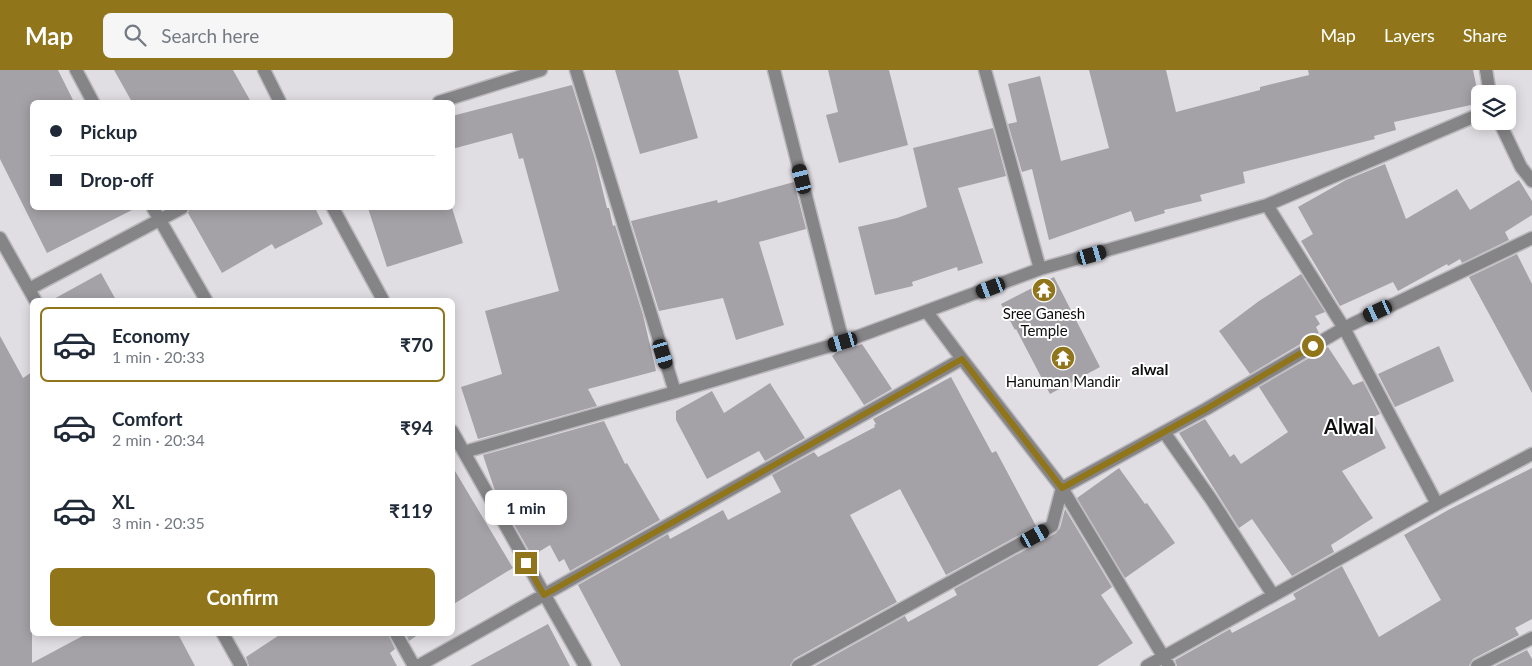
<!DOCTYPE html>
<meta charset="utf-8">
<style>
:root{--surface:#fff;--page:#f6f6f7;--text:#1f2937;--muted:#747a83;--line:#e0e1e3;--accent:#90751a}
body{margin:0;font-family:Lato,sans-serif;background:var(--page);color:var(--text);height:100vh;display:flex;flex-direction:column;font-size:19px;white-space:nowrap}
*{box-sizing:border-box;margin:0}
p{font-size:16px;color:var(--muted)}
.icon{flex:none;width:28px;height:28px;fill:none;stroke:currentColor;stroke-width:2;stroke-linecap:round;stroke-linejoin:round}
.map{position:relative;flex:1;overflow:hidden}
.panel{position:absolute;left:30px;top:228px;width:425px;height:338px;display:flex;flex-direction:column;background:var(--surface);border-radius:8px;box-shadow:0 2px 12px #0003}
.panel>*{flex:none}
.banner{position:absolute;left:30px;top:30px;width:425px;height:110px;border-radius:8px;box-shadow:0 2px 12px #0003;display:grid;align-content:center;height:110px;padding:0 20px;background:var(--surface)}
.buttons{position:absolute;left:1471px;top:15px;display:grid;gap:10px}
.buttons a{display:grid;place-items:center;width:45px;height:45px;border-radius:8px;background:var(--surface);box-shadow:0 2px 12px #0003;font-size:25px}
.end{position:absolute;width:22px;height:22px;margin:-11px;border:6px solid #90751a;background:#fff;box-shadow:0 0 0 2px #fff}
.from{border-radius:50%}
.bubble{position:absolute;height:35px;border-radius:8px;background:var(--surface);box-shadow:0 2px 12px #0003;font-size:16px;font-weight:700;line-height:35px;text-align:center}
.car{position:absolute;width:15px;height:30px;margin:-15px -8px;border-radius:6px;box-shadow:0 0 4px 1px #0007;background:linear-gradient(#222 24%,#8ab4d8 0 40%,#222 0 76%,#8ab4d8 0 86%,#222 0)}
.banner b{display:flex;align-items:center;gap:18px;height:48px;font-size:19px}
.banner b+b{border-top:1px solid var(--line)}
.banner i{width:12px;height:12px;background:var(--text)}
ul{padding:9px 0 0;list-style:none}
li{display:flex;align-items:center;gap:15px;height:75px;margin:0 10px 8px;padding:0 10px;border:2px solid transparent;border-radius:8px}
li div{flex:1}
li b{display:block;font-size:19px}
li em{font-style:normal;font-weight:700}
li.current{border-color:var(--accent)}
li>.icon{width:45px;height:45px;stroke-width:1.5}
.button{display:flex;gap:10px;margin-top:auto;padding:10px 20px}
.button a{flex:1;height:58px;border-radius:8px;background:var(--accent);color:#fff;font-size:20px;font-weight:700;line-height:58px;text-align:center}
header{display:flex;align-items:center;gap:30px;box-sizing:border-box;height:70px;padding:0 25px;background:var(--accent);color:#fff}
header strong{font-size:24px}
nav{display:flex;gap:28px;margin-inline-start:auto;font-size:18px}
.search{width:350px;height:45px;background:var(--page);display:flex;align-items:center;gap:12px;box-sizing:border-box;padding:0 18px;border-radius:8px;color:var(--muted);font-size:19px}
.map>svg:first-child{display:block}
.building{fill:#a5a2a7}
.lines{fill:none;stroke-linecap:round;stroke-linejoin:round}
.street-casing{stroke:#bbb8bd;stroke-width:15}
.street{stroke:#858587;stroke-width:12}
.route{stroke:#90751a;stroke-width:6}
.labels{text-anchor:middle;stroke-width:4;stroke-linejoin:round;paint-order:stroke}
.poi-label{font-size:15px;fill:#0e0d0e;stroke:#fff}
.neighbourhood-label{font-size:16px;font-weight:bold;fill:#0e0d0e;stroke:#fff}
.district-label{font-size:20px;font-weight:bold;fill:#0e0d0e;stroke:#fff}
</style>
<header>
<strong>Map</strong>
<div class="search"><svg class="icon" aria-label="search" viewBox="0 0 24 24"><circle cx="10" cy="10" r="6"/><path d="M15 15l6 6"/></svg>Search here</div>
<nav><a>Map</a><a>Layers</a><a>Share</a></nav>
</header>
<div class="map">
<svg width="1532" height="596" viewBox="0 0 1532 596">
<rect width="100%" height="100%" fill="#e1dee3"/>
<path class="building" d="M 0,0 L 58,0 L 74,32 L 32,32 L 32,138 L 136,138 L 47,183 L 0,89 Z
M 114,0 L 233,0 L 251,32 L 132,32 Z
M 615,0 L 678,0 L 698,68 L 640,84 Z
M 828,0 L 889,0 L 908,75 L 839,93 L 826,45 L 838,42 Z
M 1089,0 L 1166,0 L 1176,42 L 1260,20 L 1260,17 L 1309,5 L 1308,0 L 1473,0 L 1480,33 L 1394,52 L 1396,60 L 1374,66 L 1375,69 L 1243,102 L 1245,113 L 1200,125 L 1202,131 L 1164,140 L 1165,143 L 1135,152 L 1131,141 L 1049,170 L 1032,99 L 1022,102 L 1008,54 L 1017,52 L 1008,14 L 1040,6 L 1061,91 L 1109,78 Z
M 572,15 L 595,89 L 607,138 L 609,138 L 613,156 L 615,155 L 643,245 L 656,301 L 588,319 L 597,336 L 478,369 L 461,317 L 502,304 L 485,241 L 559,221 L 523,88 L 519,89 L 512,63 L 452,79 L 452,46 Z
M 993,58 L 1006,106 L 958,118 L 983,193 L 958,201 L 957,197 L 912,212 L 913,216 L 875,225 L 858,157 L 897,148 L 927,137 L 913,78 Z
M 1385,94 L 1406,149 L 1457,119 L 1470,140 L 1519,110 L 1532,131 L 1532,145 L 1505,162 L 1509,170 L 1462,193 L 1460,189 L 1448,196 L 1447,194 L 1398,221 L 1393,212 L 1340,236 L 1301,171 L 1313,164 L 1298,137 L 1346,110 Z
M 794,112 L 806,159 L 759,172 L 784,255 L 736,270 L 723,228 L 659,241 L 631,151 L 717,130 L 718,133 Z
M 190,138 L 315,138 L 323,154 L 275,179 L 272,174 L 222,203 L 188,143 Z
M 368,138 L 452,138 L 463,173 L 387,197 Z
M 1517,184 L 1532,214 L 1532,323 L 1469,207 Z
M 101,203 L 116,230 L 52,230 Z
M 1301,204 L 1325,242 L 1315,246 L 1320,254 L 1316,257 L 1319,263 L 1250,304 L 1219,261 L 1259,231 Z
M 1054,207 L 1100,297 L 1050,324 L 1016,259 L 1015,260 L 1001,234 Z
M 0,266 L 23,308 L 32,302 L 32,593 L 90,562 L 177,562 L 195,596 L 0,596 Z
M 862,274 L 892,319 L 864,335 L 832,286 L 837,282 Z
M 1439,276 L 1454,311 L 1395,337 L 1378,304 Z
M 1328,277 L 1353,315 L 1363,311 L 1380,344 L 1371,348 L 1386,378 L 1342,401 L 1373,448 L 1331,475 L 1334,482 L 1292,506 L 1252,449 L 1239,458 L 1179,363 L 1205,349 L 1230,387 L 1234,384 L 1241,394 L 1288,362 L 1259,317 Z
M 951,307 L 992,383 L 996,381 L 1036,456 L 946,505 L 900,419 L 850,445 L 897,532 L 794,589 L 790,596 L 621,596 L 578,515 L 668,464 L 670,469 L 723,440 L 728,450 L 781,422 L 772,405 L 814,382 L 818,387 L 875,357 L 874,355 L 876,354 L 873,349 Z
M 770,313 L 805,368 L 765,391 L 759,381 L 707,409 L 676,350 L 676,341 L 712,321 L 724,343 Z
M 604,351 L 625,394 L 627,393 L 660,450 L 570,501 L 564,489 L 559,492 L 550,475 L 532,486 L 495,421 L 483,385 Z
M 452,396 L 513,498 L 452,535 Z
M 1119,398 L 1145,434 L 1147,433 L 1175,473 L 1125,508 L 1077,428 Z
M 1532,398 L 1532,549 L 1515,558 L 1519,565 L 1473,589 L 1469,596 L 1177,596 L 1175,590 L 1230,559 L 1232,563 L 1296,529 L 1293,524 L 1342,496 L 1379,567 L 1441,530 L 1404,465 L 1450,439 Z
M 1065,439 L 1112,517 L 1101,525 L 1133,573 L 1097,596 L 815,596 L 905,546 L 908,552 L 957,525 L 954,519 L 1056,463 L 1060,458 Z
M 548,554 L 570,596 L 470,596 Z
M 284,562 L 387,562 L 395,579 L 390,583 L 397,596 L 249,596 L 246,587 Z
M 405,562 L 422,562 L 409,571 Z
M 1527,580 L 1532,589 L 1532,596 L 1495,596 Z"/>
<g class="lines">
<g class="street-casing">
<path id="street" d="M 76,0 L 93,32
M 264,0 L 280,32
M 576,0 L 675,322
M 774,0 L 843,272
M 985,0 L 1040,199
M 1486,0 L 1490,24
M 439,32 L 541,0
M 1499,51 L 1521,97 L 1532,111
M 1267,135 L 1344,258 L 1437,434
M 153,138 L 206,230
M 333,138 L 383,230
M 0,168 L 35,230
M 29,219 L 182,138
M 962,289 L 1062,418 L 1169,596
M 452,361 L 585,596
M 1164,362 L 1211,429 L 1273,525
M 464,382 L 675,322 L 843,272 L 1040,199 L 1267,135 L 1480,44
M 222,562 L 241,596
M 395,562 L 414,596
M 418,596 L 962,289 L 927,242
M 798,596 L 1052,456 L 1062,418 L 1206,339 L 1344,258 L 1532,168
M 1147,596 L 1437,434 L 1532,384
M 1477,596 L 1532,568"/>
</g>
<use href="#street" class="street"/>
</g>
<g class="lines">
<path class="route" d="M 526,493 L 544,525 L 962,289 L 1062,418 L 1206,339 L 1313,276"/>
</g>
<defs>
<g id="temple-disc" transform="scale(1.25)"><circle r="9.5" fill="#90751a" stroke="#fff"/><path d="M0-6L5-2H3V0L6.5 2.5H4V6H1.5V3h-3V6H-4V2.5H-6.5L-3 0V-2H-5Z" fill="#fff"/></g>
</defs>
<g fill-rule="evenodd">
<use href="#temple-disc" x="1044" y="220"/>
<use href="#temple-disc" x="1063" y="288"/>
</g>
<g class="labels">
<g class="poi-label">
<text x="1044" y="249">Sree Ganesh<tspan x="1044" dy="17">Temple</tspan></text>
<text x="1063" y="317">Hanuman Mandir</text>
</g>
<g class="neighbourhood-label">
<text x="1150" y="305">alwal</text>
</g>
<g class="district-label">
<text x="1349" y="364">Alwal</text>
</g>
</g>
</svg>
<div class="buttons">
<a><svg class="icon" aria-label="layers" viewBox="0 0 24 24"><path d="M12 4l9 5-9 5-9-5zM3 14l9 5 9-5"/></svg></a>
</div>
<i class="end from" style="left:1313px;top:276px"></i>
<i class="end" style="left:526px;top:493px"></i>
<div class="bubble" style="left:485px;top:420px;width:82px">1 min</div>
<i class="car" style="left:802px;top:109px;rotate:346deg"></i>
<i class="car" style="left:1092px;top:185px;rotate:74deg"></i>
<i class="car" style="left:991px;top:218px;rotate:249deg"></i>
<i class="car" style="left:1378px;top:241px;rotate:245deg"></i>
<i class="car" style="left:843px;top:272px;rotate:254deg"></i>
<i class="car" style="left:663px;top:284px;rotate:163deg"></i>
<i class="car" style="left:1035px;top:466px;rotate:61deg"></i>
<div class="banner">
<b><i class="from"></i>Pickup</b>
<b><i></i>Drop-off</b>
</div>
<section class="panel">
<ul>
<li class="current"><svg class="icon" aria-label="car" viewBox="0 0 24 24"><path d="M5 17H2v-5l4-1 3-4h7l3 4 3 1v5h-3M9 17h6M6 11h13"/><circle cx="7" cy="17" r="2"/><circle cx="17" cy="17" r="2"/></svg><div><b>Economy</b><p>1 min · 20:33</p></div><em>₹70</em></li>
<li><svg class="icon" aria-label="car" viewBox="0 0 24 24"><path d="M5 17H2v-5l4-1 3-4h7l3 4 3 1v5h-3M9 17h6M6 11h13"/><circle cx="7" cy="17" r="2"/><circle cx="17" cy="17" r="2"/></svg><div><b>Comfort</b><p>2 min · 20:34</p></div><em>₹94</em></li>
<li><svg class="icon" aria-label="car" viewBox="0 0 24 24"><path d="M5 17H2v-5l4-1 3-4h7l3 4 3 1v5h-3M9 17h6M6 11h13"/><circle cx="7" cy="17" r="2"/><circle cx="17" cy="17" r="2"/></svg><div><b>XL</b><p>3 min · 20:35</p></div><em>₹119</em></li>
</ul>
<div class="button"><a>Confirm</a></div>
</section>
</div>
